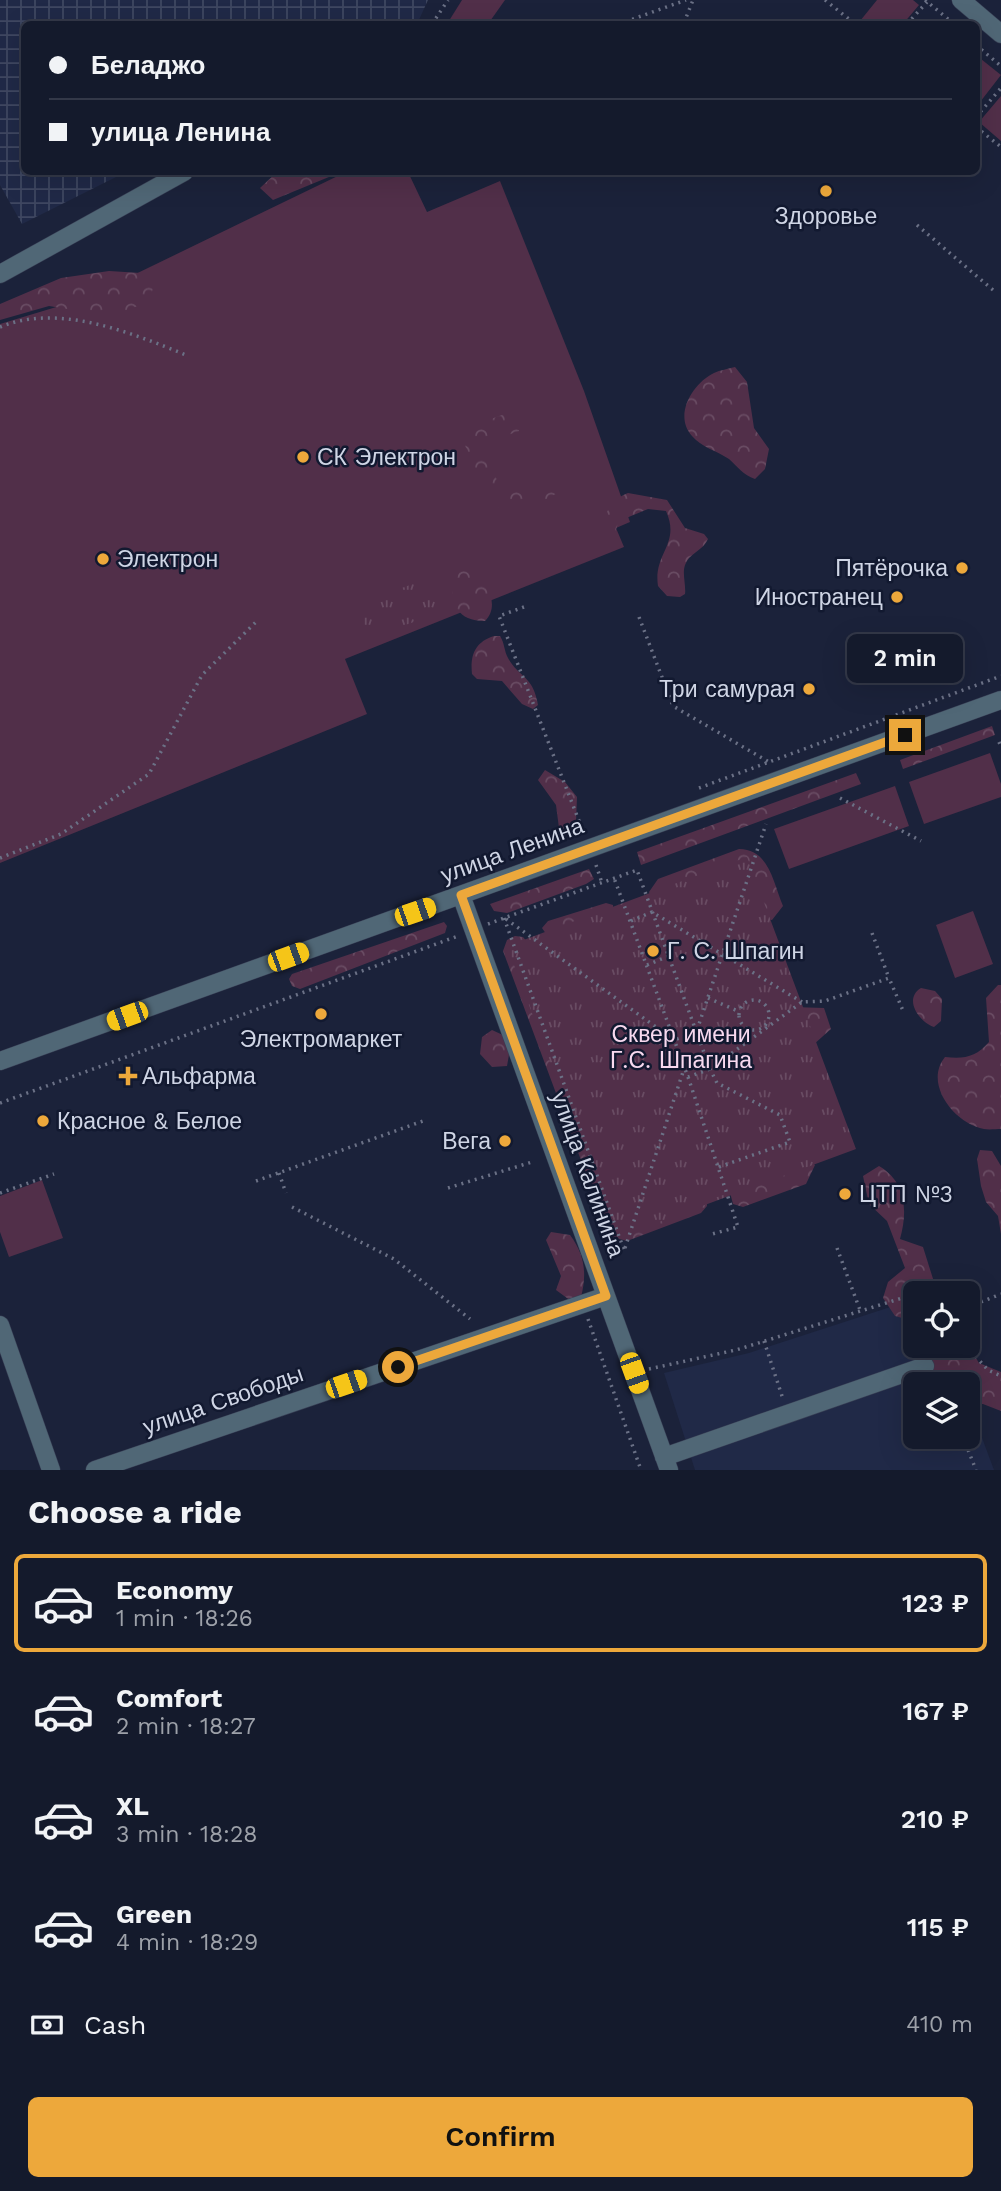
<!DOCTYPE html>
<meta charset="utf-8">
<style>
:root{--surface:#141a2c;--page:#1d2334;--text:#f1f3f6;--muted:#9da1a9;--line:#333848;--accent:#eda83b}
body{margin:0;font-family:"Work Sans",sans-serif;background:var(--page);color:var(--text);height:100vh;display:flex;flex-direction:column;font-size:26px;white-space:nowrap}
*{box-sizing:border-box;margin:0}
p{font-size:23px;color:var(--muted)}
.icon{flex:none;width:38px;height:38px;fill:none;stroke:currentColor;stroke-width:2;stroke-linecap:round;stroke-linejoin:round}
.map{position:relative;height:1470px;overflow:hidden}
.sheet{display:flex;flex-direction:column;background:var(--surface);flex:1}
.sheet>*{flex:none}
.guide{position:absolute;left:21px;top:21px;width:959px;height:154px;border-radius:10px;box-shadow:0 7px 28px #0002,0 0 0 2px var(--line);display:grid;align-content:center;height:154px;padding:0 28px;background:var(--surface)}
.fabs{position:absolute;left:903px;top:1281px;display:grid;gap:14px}
.fabs a{display:grid;place-items:center;width:77px;height:77px;border-radius:10px;background:var(--surface);box-shadow:0 7px 28px #0002,0 0 0 2px var(--line);font-size:35px}
.end{position:absolute;width:32px;height:32px;margin:-16px;border:9px solid #eda83b;background:#111;box-shadow:0 0 0 4px #111}
.from{border-radius:50%}
.bubble{position:absolute;height:49px;border-radius:10px;background:var(--surface);box-shadow:0 7px 28px #0002,0 0 0 2px var(--line);font-size:23px;font-weight:600;line-height:49px;text-align:center}
.car{position:absolute;width:21px;height:42px;margin:-21px -10px;border-radius:9px;box-shadow:0 0 5px 2px #0007;background:linear-gradient(#f5c518 24%,#345 0 40%,#f5c518 0 76%,#345 0 86%,#f5c518 0)}
.guide b{display:flex;align-items:center;gap:24px;height:66px;font-size:26px}
.guide b+b{border-top:2px solid var(--line)}
.guide i{width:18px;height:18px;background:var(--text)}
ul{padding:0;list-style:none}
li{display:flex;align-items:center;gap:21px;height:98px;margin:0 14px 10px;padding:0 14px;border:4px solid transparent;border-radius:10px}
li div{flex:1}
li b{display:block;font-size:26px}
li em{font-style:normal;font-weight:600}
li.on{border-color:var(--accent)}
li>.icon{width:63px;height:63px;stroke-width:1.5}
h2{padding:0 28px;font-size:32px;line-height:84px}
.pay{display:flex;align-items:center;gap:18px;height:77px;padding:0 28px;font-size:26px}
.pay p{margin-inline-start:auto}
.action{display:flex;gap:14px;margin-top:auto;padding:14px 28px}
.action a{flex:1;height:80px;border-radius:10px;background:var(--accent);color:#111;font-size:28px;font-weight:600;line-height:80px;text-align:center}
.map>svg:first-child{display:block}
.built{fill:#202947}
.industrial{fill:url(#industrial-grid)}
.grass{fill:#512f49}
.forest{fill:url(#forest-crowns)}
.park{fill:url(#park-tufts)}
.lines{fill:none;stroke-linecap:round;stroke-linejoin:round}
.minor-casing{stroke:#383f55;stroke-width:19}
.path{stroke:#6b7186;stroke-width:3.5;stroke-dasharray:2 5;stroke-linecap:butt}
.minor{stroke:#506776;stroke-width:18}
.route{stroke:#eda83b;stroke-width:9}
.poi-dot{fill:#eda83b;stroke:#121930;stroke-width:2.5}
.labels{text-anchor:middle;stroke-width:5;stroke-linejoin:round;paint-order:stroke}
.poi-label{font-size:23px;fill:#cfd5e5;stroke:#121930;text-anchor:start}
.street-label{font-size:23px;fill:#cfd5e5;stroke:#121930}
.park-label{font-size:23px;fill:#f8d9ef;stroke:#121930}
</style>
<div class="map">
<svg width="1001" height="1470" viewBox="0 0 1001 1470">
<defs>
<pattern id="industrial-grid" width="8" height="8" patternUnits="userSpaceOnUse" patternTransform="scale(1.75)"><rect width="8" height="8" fill="#202947"/><path d="M0 4h8M4 0v8" fill="none" stroke="#3f4761"/></pattern>
<pattern id="forest-crowns" width="20" height="18" patternUnits="userSpaceOnUse" patternTransform="scale(1.75)"><rect width="20" height="18" fill="#512f49"/><path d="M2 6a3 3 0 1 1 6 0M12 15a3 3 0 1 1 6 0" fill="none" stroke="#694c63"/></pattern>
<pattern id="park-tufts" width="24" height="20" patternUnits="userSpaceOnUse" patternTransform="scale(1.75)"><rect width="24" height="20" fill="#512f49"/><path d="M3 7l-1-3M5 7V3M7 7l1-3M15 17l-1-3M17 17v-4M19 17l1-3" fill="none" stroke="#694c63"/></pattern>
</defs>
<rect width="100%" height="100%" fill="#1b223a"/>
<path class="built" d="M 915,1299 L 915,1346 L 962,1384 L 915,1384 L 915,1437 L 968,1437 L 968,1400 L 994,1470 L 695,1470 L 664,1373 L 749,1353 Z"/>
<path class="industrial" d="M 0,0 L 428,0 L 417,24 L 24,24 L 24,172 L 126,172 L 22,224 L 0,185 Z"/>
<path class="grass" d="M 462,0 L 505,0 L 488,24 L 447,24 Z
M 877,0 L 913,0 L 919,5 L 903,24 L 864,24 L 860,21 Z
M 976,55 L 1001,75 L 977,106 L 976,106 Z
M 1001,96 L 1001,141 L 979,122 Z
M 346,172 L 408,172 L 427,212 L 500,181 L 584,391 L 630,522 L 616,528 L 624,547 L 345,659 L 367,714 L 0,863 L 0,324 L 86,298 Z
M 990,753 L 1001,784 L 1001,797 L 924,824 L 909,782 Z
M 895,786 L 909,826 L 789,869 L 774,829 Z
M 973,911 L 993,964 L 955,978 L 936,925 Z
M 42,1180 L 63,1238 L 9,1257 L 0,1232 L 0,1196 Z"/>
<path class="forest" d="M 277,172 L 341,172 L 273,200 L 260,188 Z
M 109,271 L 157,274 L 149,302 L 110,316 L 49,306 L 0,320 L 0,304 L 61,278 Z
M 735,367 L 747,382 L 754,428 L 769,449 L 765,469 L 755,479 C 743,475 738,467 729,459 C 717,451 701,447 692,436 C 673,415 693,383 714,373 C 720,370 728,369 735,367 Z
M 510,412 L 520,418 L 519,431 L 497,439 L 489,453 L 497,481 L 506,493 L 555,481 L 562,486 L 561,491 L 543,501 L 497,508 C 485,499 466,451 462,435 L 469,427 Z
M 628,493 L 667,500 L 685,528 L 704,534 L 708,539 C 703,551 689,553 685,565 C 682,574 686,584 685,594 L 680,597 L 667,596 L 658,586 C 653,553 681,544 666,511 L 648,509 L 619,521 L 614,535 L 608,536 L 603,532 C 601,516 613,498 628,493 Z
M 461,570 L 474,572 C 488,583 500,606 485,621 C 454,621 451,601 452,575 Z
M 494,636 L 500,636 C 505,644 504,651 508,658 C 519,678 533,675 538,705 L 533,709 L 522,704 L 502,681 L 477,679 L 472,674 C 470,655 475,642 494,636 Z
M 992,726 L 995,735 L 903,769 L 900,760 Z
M 545,770 L 565,782 L 577,797 L 576,822 L 565,829 L 559,828 L 556,805 L 538,780 Z
M 856,773 L 861,784 L 641,865 L 637,852 Z
M 739,849 C 769,849 773,882 783,906 L 772,920 L 653,903 L 649,892 L 658,879 Z
M 589,869 L 594,879 L 586,884 L 507,913 L 494,911 L 490,904 Z
M 606,903 L 613,905 L 613,924 L 551,941 L 542,928 L 548,921 Z
M 444,922 L 447,926 L 445,933 L 300,989 L 292,986 L 289,979 L 292,974 Z
M 515,936 L 523,937 L 529,944 L 707,1197 L 707,1206 L 701,1213 L 627,1241 L 612,1237 L 607,1230 L 503,951 L 507,940 Z
M 998,985 L 1001,985 L 1001,1129 C 996,1129 989,1130 984,1129 C 955,1124 923,1084 945,1057 C 965,1059 976,1057 989,1042 L 986,998 Z
M 921,988 L 935,991 L 942,999 L 941,1021 L 934,1027 C 919,1022 903,999 921,988 Z
M 792,1007 L 824,1008 L 831,1029 L 813,1045 Z
M 492,1030 L 505,1036 L 510,1049 L 507,1066 L 492,1067 L 480,1054 L 482,1037 Z
M 980,1150 L 992,1151 L 1001,1166 L 1001,1234 L 998,1216 L 986,1202 L 981,1186 L 977,1159 Z
M 799,1152 L 815,1165 L 806,1184 L 743,1207 L 733,1204 L 726,1177 Z
M 879,1166 C 906,1182 908,1210 900,1239 L 923,1247 L 934,1282 L 934,1293 L 915,1293 L 915,1346 L 968,1345 L 979,1363 L 1001,1372 L 1001,1411 L 983,1404 L 968,1404 L 968,1384 L 926,1384 L 921,1381 L 906,1319 L 895,1316 L 883,1298 L 888,1282 L 905,1268 L 887,1221 L 869,1204 L 863,1176 Z
M 551,1232 L 570,1235 C 585,1255 587,1274 581,1297 L 571,1301 L 556,1290 L 561,1276 L 546,1240 Z"/>
<path class="park" d="M 438,575 L 450,609 L 369,638 L 357,604 Z
M 747,857 L 856,1149 L 616,1238 L 507,946 Z"/>
<g class="lines">
<g class="minor-casing">
<path id="minor" d="M 961,0 L 1001,34
M 0,274 L 184,172
M 461,895 L 669,1470
M 0,1061 L 1001,700
M 0,1325 L 51,1470
M 664,1457 L 925,1366
M 95,1470 L 606,1296"/>
</g>
<path class="path" d="M 825,0 L 855,24
M 925,0 L 954,24
M 684,23 L 693,0
M 432,24 L 448,0
M 619,24 L 686,0
M 907,24 L 927,2
M 976,45 L 1001,66
M 976,117 L 1001,88
M 976,127 L 1001,147
M 917,225 L 993,290
M 0,327 C 59,303 129,332 186,355
M 524,607 L 499,616 L 583,831
M 639,617 L 673,706 L 769,762
M 999,742 L 1001,747
M 699,788 L 1001,676
M 840,798 L 921,841
M 0,858 L 61,834 L 149,774 L 202,675 L 256,622
M 596,865 L 602,883
M 504,918 L 624,1250
M 506,919 L 674,1040 L 696,1032
M 631,921 L 652,912 L 802,1002
M 488,924 L 504,918 L 637,870 L 710,1069 L 688,1077 L 614,878
M 872,933 L 889,978
M 647,965 L 669,956
M 708,998 L 740,1012
M739 1015a15 15 0 1 1 30 0a15 15 0 1 1-30 0Z
M 697,1030 L 766,824
M 688,1077 L 738,1227 L 712,1234
M 0,1103 L 458,936
M 719,1167 L 790,1142 L 780,1115 L 717,1083 L 710,1069 L 802,1002 L 825,1001 L 889,978 L 904,1013
M 279,1173 L 286,1193
M 256,1181 L 423,1121
M 448,1188 L 532,1162
M 0,1193 L 54,1174
M 292,1207 L 394,1259 L 470,1319
M 625,1248 L 684,1069
M 837,1248 L 860,1310
M 917,1293 L 929,1289 L 930,1293
M 968,1307 L 1001,1294
M 588,1319 L 641,1470
M 764,1341 L 783,1399
M 966,1346 L 988,1370 L 1001,1376
M 649,1369 L 736,1350 L 915,1294
M 963,1437 L 976,1470"/>
<use href="#minor" class="minor"/>
</g>
<g class="lines">
<path class="route" d="M 398,1367 L 606,1296 L 461,895 L 905,735"/>
</g>
<g class="poi-dot">
<circle cx="826" cy="191" r="7"/>
<circle cx="303" cy="457" r="7"/>
<circle cx="103" cy="559" r="7"/>
<circle cx="962" cy="568" r="7"/>
<circle cx="897" cy="597" r="7"/>
<circle cx="809" cy="689" r="7"/>
<circle cx="653" cy="951" r="7"/>
<circle cx="321" cy="1014" r="7"/>
<path d="M124.5 1065.5h7v7h7v7h-7v7h-7v-7h-7v-7h7z"/>
<circle cx="43" cy="1121" r="7"/>
<circle cx="505" cy="1141" r="7"/>
<circle cx="845" cy="1194" r="7"/>
</g>
<g class="labels">
<g class="poi-label">
<text x="826" y="224" text-anchor="middle">Здоровье</text>
<text x="317" y="465">СК Электрон</text>
<text x="117" y="567">Электрон</text>
<text x="948" y="576" text-anchor="end">Пятёрочка</text>
<text x="883" y="605" text-anchor="end">Иностранец</text>
<text x="795" y="697" text-anchor="end">Три самурая</text>
<text x="667" y="959">Г. С. Шпагин</text>
<text x="321" y="1047" text-anchor="middle">Электромаркет</text>
<text x="142" y="1084">Альфарма</text>
<text x="57" y="1129">Красное &amp; Белое</text>
<text x="491" y="1149" text-anchor="end">Вега</text>
<text x="859" y="1202">ЦТП №3</text>
</g>
<g class="street-label">
<text transform="translate(512 850) rotate(-20)" y="8">улица Ленина</text>
<text transform="translate(588 1174) rotate(70)" y="8">улица Калинина</text>
<text transform="translate(223 1400) rotate(-19)" y="8">улица Свободы</text>
</g>
<g class="park-label">
<text x="681" y="1042">Сквер имени<tspan x="681" dy="26">Г.С. Шпагина</tspan></text>
</g>
</g>
</svg>
<div class="fabs">
<a><svg class="icon" aria-label="locate" viewBox="0 0 24 24"><circle cx="12" cy="12" r="6"/><path d="M12 2v4M12 18v4M2 12h4M18 12h4"/></svg></a>
<a><svg class="icon" aria-label="layers" viewBox="0 0 24 24"><path d="M12 4l9 5-9 5-9-5zM3 14l9 5 9-5"/></svg></a>
</div>
<i class="end from" style="left:398px;top:1367px"></i>
<i class="end" style="left:905px;top:735px"></i>
<div class="bubble" style="left:847px;top:634px;width:116px">2 min</div>
<i class="car" style="left:415px;top:912px;rotate:71deg"></i>
<i class="car" style="left:288px;top:957px;rotate:70deg"></i>
<i class="car" style="left:127px;top:1016px;rotate:250deg"></i>
<i class="car" style="left:634px;top:1373px;rotate:160deg"></i>
<i class="car" style="left:346px;top:1384px;rotate:71deg"></i>
<div class="guide">
<b><i class="from"></i>Беладжо</b>
<b><i></i>улица Ленина</b>
</div>
</div>
<section class="sheet">
<h2>Choose a ride</h2>
<ul>
<li class="on"><svg class="icon" aria-label="car" viewBox="0 0 24 24"><path d="M5 17H2v-5l4-1 3-4h7l3 4 3 1v5h-3M9 17h6M6 11h13"/><circle cx="7" cy="17" r="2"/><circle cx="17" cy="17" r="2"/></svg><div><b>Economy</b><p>1 min · 18:26</p></div><em>123 ₽</em></li>
<li><svg class="icon" aria-label="car" viewBox="0 0 24 24"><path d="M5 17H2v-5l4-1 3-4h7l3 4 3 1v5h-3M9 17h6M6 11h13"/><circle cx="7" cy="17" r="2"/><circle cx="17" cy="17" r="2"/></svg><div><b>Comfort</b><p>2 min · 18:27</p></div><em>167 ₽</em></li>
<li><svg class="icon" aria-label="car" viewBox="0 0 24 24"><path d="M5 17H2v-5l4-1 3-4h7l3 4 3 1v5h-3M9 17h6M6 11h13"/><circle cx="7" cy="17" r="2"/><circle cx="17" cy="17" r="2"/></svg><div><b>XL</b><p>3 min · 18:28</p></div><em>210 ₽</em></li>
<li><svg class="icon" aria-label="car" viewBox="0 0 24 24"><path d="M5 17H2v-5l4-1 3-4h7l3 4 3 1v5h-3M9 17h6M6 11h13"/><circle cx="7" cy="17" r="2"/><circle cx="17" cy="17" r="2"/></svg><div><b>Green</b><p>4 min · 18:29</p></div><em>115 ₽</em></li>
</ul>
<div class="pay"><svg class="icon" aria-label="cash" viewBox="0 0 24 24"><path d="M3 7h18v10H3z"/><circle cx="12" cy="12" r="2"/></svg>Cash<p>410 m</p></div>
<div class="action"><a>Confirm</a></div>
</section>
